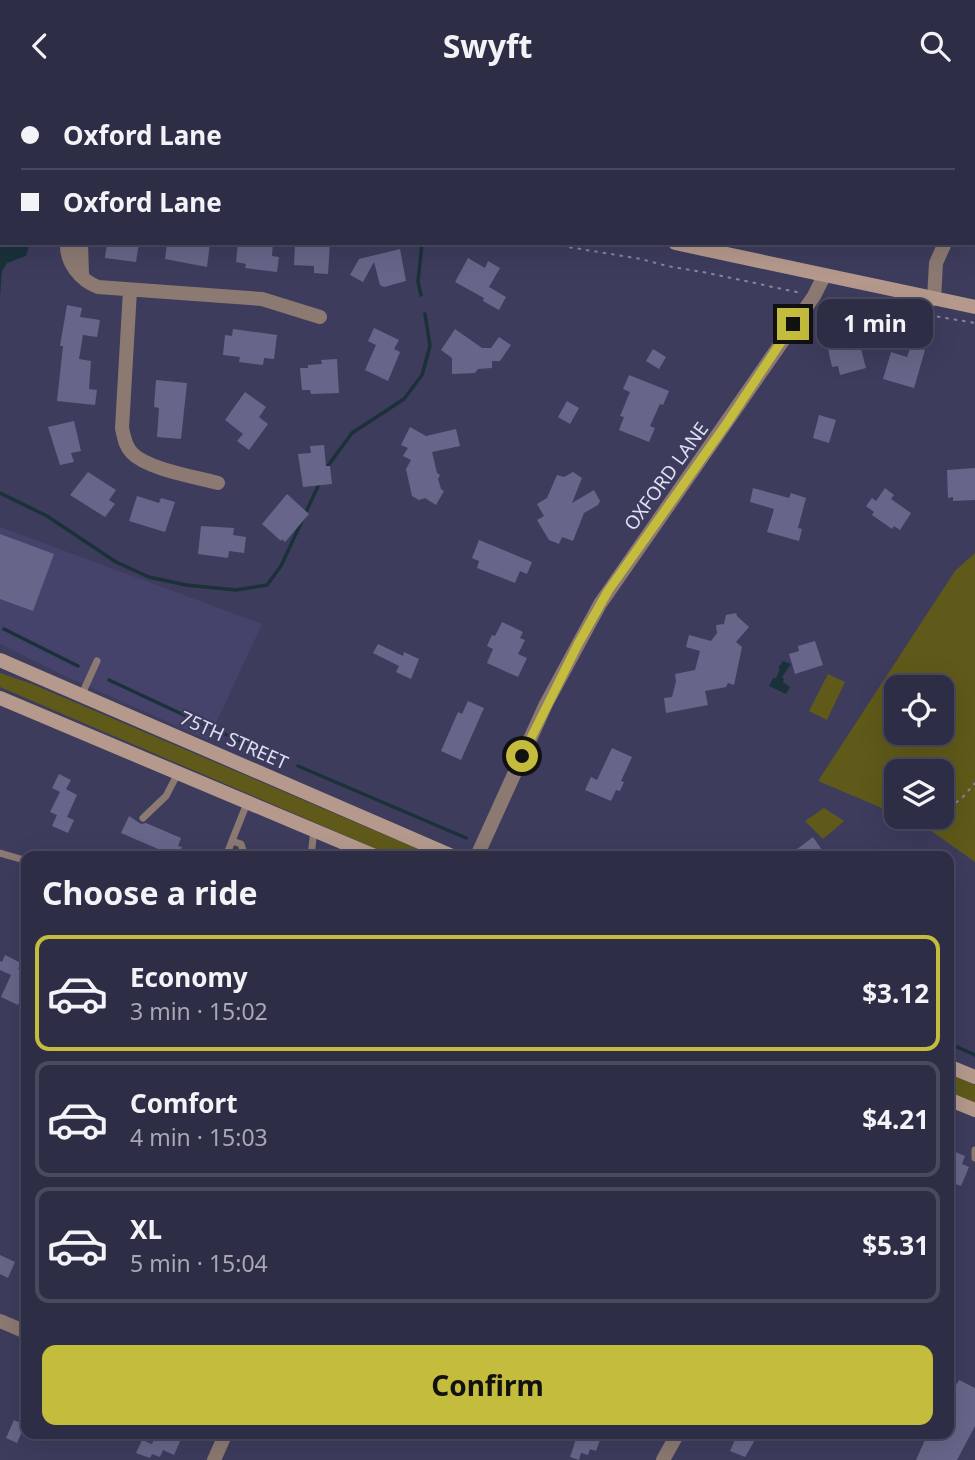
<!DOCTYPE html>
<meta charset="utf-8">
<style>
:root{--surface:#2e2d46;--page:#36354d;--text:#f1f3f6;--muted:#a7a8b3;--line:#49495f;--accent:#c4bc3d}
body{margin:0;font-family:"Noto Sans",sans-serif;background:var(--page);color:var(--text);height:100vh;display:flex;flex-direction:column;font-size:26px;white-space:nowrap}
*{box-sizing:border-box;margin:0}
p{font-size:23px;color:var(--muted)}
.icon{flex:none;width:38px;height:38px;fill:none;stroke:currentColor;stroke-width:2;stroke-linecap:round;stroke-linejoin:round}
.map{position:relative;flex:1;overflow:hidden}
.side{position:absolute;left:21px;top:760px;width:933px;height:588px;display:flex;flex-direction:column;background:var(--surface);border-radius:14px;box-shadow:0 7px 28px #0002,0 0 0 2px var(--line)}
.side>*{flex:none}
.guide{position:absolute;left:0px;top:0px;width:976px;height:154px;box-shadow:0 7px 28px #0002,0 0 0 2px var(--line);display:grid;align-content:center;height:154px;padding:0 21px;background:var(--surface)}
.buttons{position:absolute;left:884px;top:584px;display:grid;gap:14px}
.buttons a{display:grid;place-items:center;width:70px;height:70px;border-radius:14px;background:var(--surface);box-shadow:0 7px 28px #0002,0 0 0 2px var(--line);font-size:35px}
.end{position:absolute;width:32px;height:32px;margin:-16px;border:9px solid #c4bc3d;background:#111;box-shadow:0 0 0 4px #111}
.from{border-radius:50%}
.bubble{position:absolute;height:49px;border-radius:14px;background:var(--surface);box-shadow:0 7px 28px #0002,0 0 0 2px var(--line);font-size:23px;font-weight:700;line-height:49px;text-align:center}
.guide b{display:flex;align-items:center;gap:24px;height:66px;font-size:26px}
.guide b+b{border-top:2px solid var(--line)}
.guide i{width:18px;height:18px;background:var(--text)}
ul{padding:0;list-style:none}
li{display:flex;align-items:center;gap:21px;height:116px;margin:0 14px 10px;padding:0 7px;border:4px solid var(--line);border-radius:14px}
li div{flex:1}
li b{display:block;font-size:26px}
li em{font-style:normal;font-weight:700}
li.selected{border-color:var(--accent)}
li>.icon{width:63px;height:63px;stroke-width:1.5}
h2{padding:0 21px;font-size:32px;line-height:84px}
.primary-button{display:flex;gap:14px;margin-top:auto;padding:14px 21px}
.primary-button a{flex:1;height:80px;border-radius:14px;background:var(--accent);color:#111;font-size:28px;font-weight:700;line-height:80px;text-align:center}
header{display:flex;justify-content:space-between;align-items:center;height:91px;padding:0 21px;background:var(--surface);font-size:32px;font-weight:700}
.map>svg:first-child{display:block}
.built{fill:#45436b}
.green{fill:#5f5a19;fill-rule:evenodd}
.water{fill:#1a313a}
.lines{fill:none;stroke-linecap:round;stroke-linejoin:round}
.stream{stroke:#1a313a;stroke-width:3.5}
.building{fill:#67668a}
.path{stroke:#85849f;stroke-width:2;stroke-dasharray:3.5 5;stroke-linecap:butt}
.service{stroke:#8c7a72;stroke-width:7}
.minor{stroke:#8c7a72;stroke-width:14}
.tertiary{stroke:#8c7a72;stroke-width:14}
.secondary{stroke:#b5998d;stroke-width:14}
.route{stroke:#c4bc3d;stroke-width:9}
.labels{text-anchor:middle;stroke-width:5;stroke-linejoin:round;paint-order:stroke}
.street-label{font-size:19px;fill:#dedef3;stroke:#3e3c5d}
</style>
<header><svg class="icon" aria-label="back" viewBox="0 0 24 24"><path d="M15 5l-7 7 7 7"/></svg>Swyft<svg class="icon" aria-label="search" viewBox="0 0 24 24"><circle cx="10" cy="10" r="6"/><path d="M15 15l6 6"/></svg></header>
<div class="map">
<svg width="975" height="1369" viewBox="0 0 975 1369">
<rect width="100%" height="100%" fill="#3e3c5d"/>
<path class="built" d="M 0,436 L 262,533 L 208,649 L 61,583 L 0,553 Z"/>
<path class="green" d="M 975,462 L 975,771 L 923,734 L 904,726 L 942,726 L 942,681 L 896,681 L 896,723 L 818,690 L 955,480 ZM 896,597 L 942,597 L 942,642 L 896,642 Z
M 0,582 L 32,593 L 434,765 L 393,765 L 0,596 Z
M 828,583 L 845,591 L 827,629 L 809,620 Z
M 824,717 L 844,730 L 823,748 L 805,730 Z
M 948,982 L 975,994 L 975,1012 L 949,1001 Z"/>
<path class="water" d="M 0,119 L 2,152 L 30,152 L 26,165 L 7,172 L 2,180 L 0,205 Z
M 783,570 L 791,573 L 782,586 L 784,588 L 783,591 L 790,596 L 786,603 L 769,595 L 773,587 L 776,587 L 780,578 L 778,577 Z"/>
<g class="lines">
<path class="stream" d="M 421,204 L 418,191 L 422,152
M 327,376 L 352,342 L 404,308 L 422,284 L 430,255 L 425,223
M 0,402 L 47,425 L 116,471 L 149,486 L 186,494 L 236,499 L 267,494 L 281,475 L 319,393
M 4,538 L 78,575
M 109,589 L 259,659
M 298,675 L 466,747
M 497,761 L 505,765
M 948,952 L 975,964"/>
</g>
<path class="building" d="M 107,152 L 139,152 L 136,171 L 105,167 Z
M 167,152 L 210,152 L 207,176 L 165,168 Z
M 238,152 L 273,152 L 272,165 L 279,166 L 277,181 L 245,177 L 246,173 L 236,171 Z
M 295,152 L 330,152 L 328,183 L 314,182 L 314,175 L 294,174 Z
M 400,158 L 406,190 L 384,196 L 380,194 L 374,171 L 363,191 L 350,184 L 359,168 Z
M 468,167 L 485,177 L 488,170 L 500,177 L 489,196 L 506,206 L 499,219 L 483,210 L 484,207 L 455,191 Z
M 67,214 L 82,217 L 80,226 L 100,229 L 97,246 L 83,244 L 79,268 L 91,270 L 89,298 L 97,299 L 95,314 L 57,310 L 63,255 L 60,255 Z
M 374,237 L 399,249 L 394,258 L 400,261 L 388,290 L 365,279 L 376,254 L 368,250 Z
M 233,238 L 277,244 L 274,268 L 264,267 L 263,274 L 239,271 L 240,266 L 223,264 L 225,244 L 232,245 Z
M 455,238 L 482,257 L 491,257 L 499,246 L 511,254 L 500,270 L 492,270 L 492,277 L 478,278 L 475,282 L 452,283 L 452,267 L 441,259 Z
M 839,250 L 841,256 L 855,253 L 856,259 L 861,258 L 866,277 L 840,284 L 838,275 L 832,276 L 827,253 Z
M 911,255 L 925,259 L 914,297 L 883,288 L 891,261 L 907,266 Z
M 653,258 L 666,266 L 659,278 L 646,270 Z
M 337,268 L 339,302 L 311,303 L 310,299 L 302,299 L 300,277 L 308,277 L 308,274 L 322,273 L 321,269 Z
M 629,284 L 669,300 L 663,314 L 660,313 L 650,335 L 655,337 L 649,351 L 619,339 L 624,326 L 620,325 L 630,301 L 623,298 Z
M 156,289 L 187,292 L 181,348 L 157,346 L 159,317 L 154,316 Z
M 245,301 L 266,316 L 259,326 L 268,333 L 249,359 L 237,350 L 243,343 L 225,329 Z
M 567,310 L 579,317 L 570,333 L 558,326 Z
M 819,324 L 836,329 L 829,352 L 813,347 Z
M 74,330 L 81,360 L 71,362 L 74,371 L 60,374 L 48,336 Z
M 410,336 L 426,345 L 456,338 L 460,355 L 432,361 L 437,382 L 440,384 L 438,388 L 441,398 L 444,400 L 436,414 L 425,407 L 419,409 L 412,405 L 406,378 L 411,369 L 403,365 L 408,357 L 401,354 Z
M 324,354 L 326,375 L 330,375 L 332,393 L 303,396 L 298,363 L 311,362 L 310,355 Z
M 975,377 L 975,409 L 953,410 L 953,406 L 948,407 L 947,379 Z
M 88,381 L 116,399 L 109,409 L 115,413 L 105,426 L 70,404 Z
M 573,381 L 582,387 L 572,412 L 594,399 L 600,410 L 598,414 L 584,422 L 573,450 L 562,446 L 559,453 L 549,449 L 537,429 L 544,425 L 537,413 L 547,407 L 557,384 L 564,386 Z
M 753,397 L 789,407 L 791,402 L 806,407 L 798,437 L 802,438 L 799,450 L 767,441 L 774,418 L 750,411 Z
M 885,397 L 894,404 L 891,408 L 911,422 L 900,439 L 894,435 L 892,438 L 872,424 L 874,421 L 866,415 L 872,407 L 876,410 Z
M 287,403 L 309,423 L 285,451 L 282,448 L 281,450 L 262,433 Z
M 137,405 L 159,412 L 161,407 L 175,411 L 165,441 L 129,430 Z
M 201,435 L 234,437 L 233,444 L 246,446 L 244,462 L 229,460 L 228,467 L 198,463 Z
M 0,443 L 54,463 L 33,520 L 0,508 Z
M 479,449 L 532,471 L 527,483 L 520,480 L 515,492 L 477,477 L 479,470 L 472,467 Z
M 736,522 L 737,525 L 749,536 L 736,551 L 742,556 L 734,594 L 728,592 L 726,596 L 705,600 L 708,614 L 666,622 L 664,607 L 672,606 L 676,590 L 675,583 L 695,579 L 700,560 L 686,556 L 689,544 L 711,550 L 717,542 L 716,534 L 724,533 L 726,524 Z
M 502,531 L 523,541 L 520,547 L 525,549 L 518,563 L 527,567 L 518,586 L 487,572 L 493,558 L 487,555 L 492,544 L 495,545 Z
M 815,550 L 823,574 L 795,583 L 789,563 L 799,560 L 798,555 Z
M 378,553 L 403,565 L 404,561 L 419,568 L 411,588 L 396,581 L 399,575 L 373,562 Z
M 468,610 L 484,617 L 461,669 L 441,660 L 458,621 L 462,623 Z
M 612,657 L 632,666 L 621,690 L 624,691 L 620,700 L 616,699 L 611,710 L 585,699 L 591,686 L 597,689 Z
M 59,683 L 71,689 L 66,698 L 77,704 L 67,726 L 74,729 L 68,742 L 52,735 L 57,724 L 50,721 L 60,701 L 52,697 Z
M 129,725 L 141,733 L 146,732 L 181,747 L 178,755 L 182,756 L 178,765 L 163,765 L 165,761 L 121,742 Z
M 813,746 L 826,765 L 788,765 Z
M 5,864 L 21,872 L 18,878 L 26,882 L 26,897 L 18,914 L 1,906 L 11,884 L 0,879 L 0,870 L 2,871 Z
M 948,1058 L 965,1065 L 962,1073 L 969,1076 L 961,1095 L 950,1091 L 953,1084 L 948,1082 Z
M 0,1164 L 15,1171 L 8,1187 L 0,1183 Z
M 959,1289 L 975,1297 L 975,1335 L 957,1369 L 916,1369 L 928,1342 L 948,1342 L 948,1308 Z
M 14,1329 L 25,1334 L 17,1352 L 6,1347 Z
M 157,1342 L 173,1342 L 182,1346 L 174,1364 L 163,1359 L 160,1366 L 152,1363 L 150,1367 L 136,1362 L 142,1349 L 152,1353 Z
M 578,1342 L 588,1342 L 601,1346 L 596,1360 L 590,1358 L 588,1364 L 581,1362 L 579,1369 L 570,1366 Z
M 738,1342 L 759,1342 L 745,1366 L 730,1360 Z"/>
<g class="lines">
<path class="path" d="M 0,88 L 2,89
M 544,152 L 641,168 L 667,175 L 708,182 L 801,202
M 828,207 L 975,232
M 942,722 L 962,707 L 975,692
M 923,734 L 935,726"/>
<path class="service" d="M 82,603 L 97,570
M 143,727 L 166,705 L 178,682
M 232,750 L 241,753 L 244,762 L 242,765
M 0,762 L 24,769
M 226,765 L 247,712
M 311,765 L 314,739
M 975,1059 L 975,1067"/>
<path class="minor" d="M 704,2 L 706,0
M 67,152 C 66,172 80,189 98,196 L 262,208 L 320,226
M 81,152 L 82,183
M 130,199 L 122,337 C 124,346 125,355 132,362 C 147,378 196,386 218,392
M 934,208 L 936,172 L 945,152
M 477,765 L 546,613 L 600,513 L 814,205 L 824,185
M 0,1230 L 26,1241
M 214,1369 L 226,1342
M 663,1369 L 678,1342"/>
<path class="tertiary" d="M 654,2 L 656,0"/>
<path class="secondary" d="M 0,71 L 2,71
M 675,152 L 975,216
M 0,569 L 452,765
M 0,607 L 375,765
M 948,975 L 975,986
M 948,1008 L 975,1019"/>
</g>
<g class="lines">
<path class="route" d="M 522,665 L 578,553 L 608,500 L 727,332 L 793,233"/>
</g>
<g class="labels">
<g class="street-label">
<text transform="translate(666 385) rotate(-54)" y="7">OXFORD LANE</text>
<text transform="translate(234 649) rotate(24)" y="7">75TH STREET</text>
</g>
</g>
</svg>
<div class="buttons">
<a><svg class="icon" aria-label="locate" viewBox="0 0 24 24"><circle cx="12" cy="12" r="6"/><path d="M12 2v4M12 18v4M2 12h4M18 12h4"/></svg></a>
<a><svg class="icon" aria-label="layers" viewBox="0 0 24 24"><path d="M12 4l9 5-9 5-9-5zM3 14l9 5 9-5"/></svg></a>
</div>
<i class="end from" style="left:522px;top:665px"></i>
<i class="end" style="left:793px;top:233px"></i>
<div class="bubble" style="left:817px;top:208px;width:116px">1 min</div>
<div class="guide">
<b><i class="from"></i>Oxford Lane</b>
<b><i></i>Oxford Lane</b>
</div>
<section class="side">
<h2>Choose a ride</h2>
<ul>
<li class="selected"><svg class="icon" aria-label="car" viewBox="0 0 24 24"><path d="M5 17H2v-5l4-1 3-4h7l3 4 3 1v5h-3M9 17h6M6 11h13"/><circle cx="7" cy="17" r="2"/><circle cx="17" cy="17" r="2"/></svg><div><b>Economy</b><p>3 min · 15:02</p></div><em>$3.12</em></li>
<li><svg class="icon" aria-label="car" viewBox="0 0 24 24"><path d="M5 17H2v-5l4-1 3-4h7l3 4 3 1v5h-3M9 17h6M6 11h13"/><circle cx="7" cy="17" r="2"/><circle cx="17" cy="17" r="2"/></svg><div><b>Comfort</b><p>4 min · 15:03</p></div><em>$4.21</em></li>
<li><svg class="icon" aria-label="car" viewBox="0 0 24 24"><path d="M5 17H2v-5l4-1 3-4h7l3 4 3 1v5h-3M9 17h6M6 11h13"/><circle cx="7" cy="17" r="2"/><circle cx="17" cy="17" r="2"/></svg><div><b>XL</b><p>5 min · 15:04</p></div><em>$5.31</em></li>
</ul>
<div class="primary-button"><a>Confirm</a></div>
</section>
</div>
